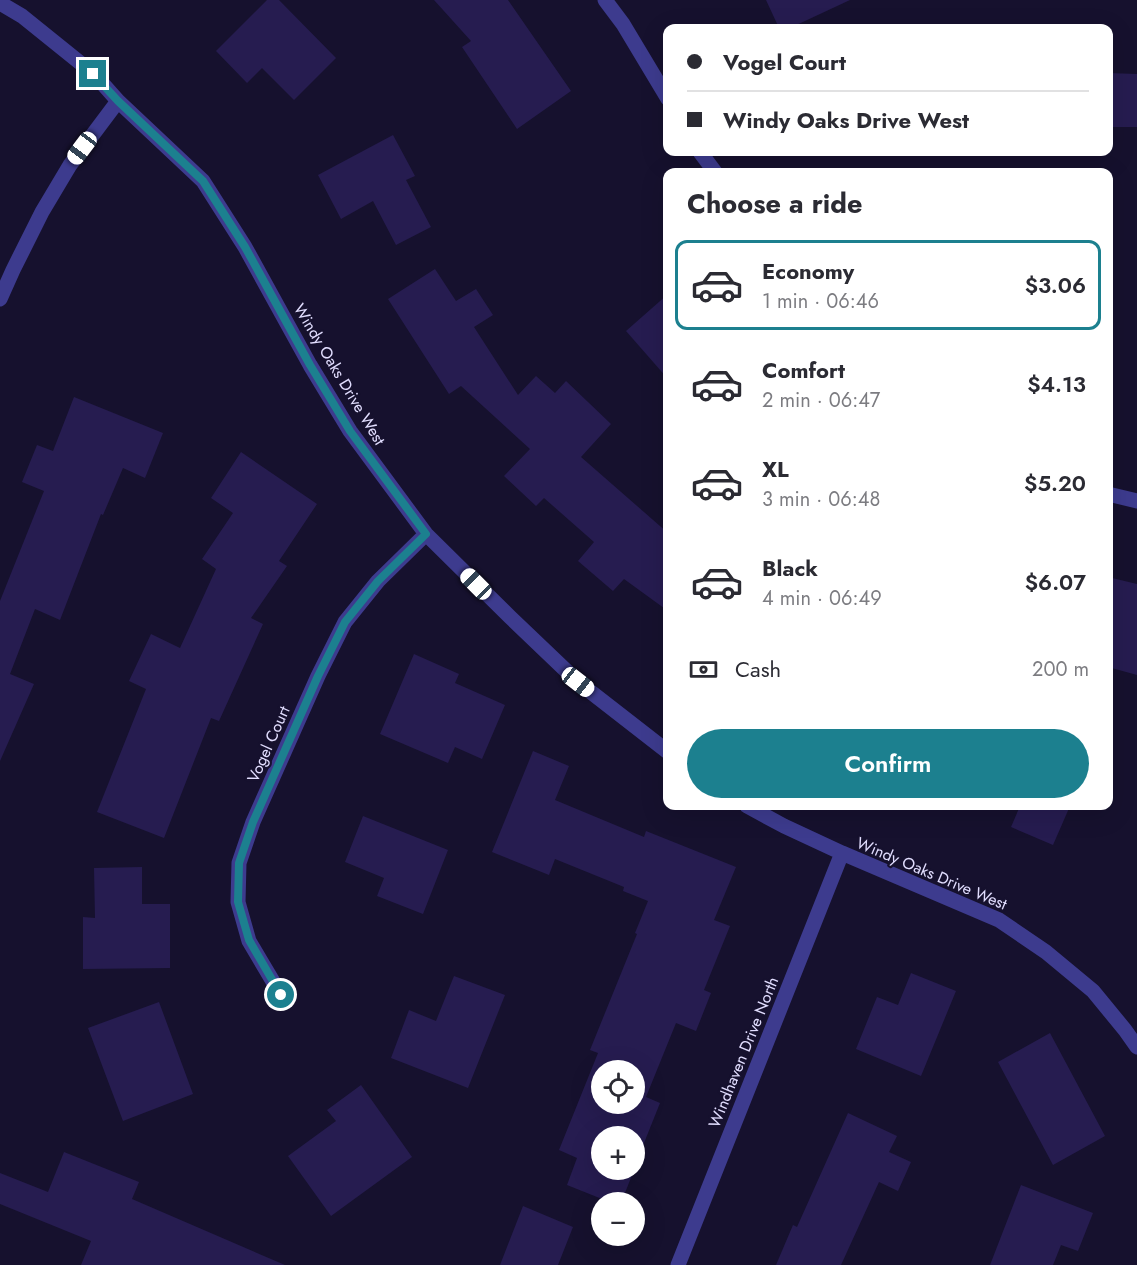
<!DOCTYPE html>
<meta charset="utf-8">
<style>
:root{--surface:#fff;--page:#f2f2f3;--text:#2b2b33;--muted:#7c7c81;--line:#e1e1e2;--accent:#1c808f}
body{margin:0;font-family:Jost,sans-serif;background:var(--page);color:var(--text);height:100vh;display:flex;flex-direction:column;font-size:22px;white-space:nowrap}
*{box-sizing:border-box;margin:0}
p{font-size:20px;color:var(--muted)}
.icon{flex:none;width:33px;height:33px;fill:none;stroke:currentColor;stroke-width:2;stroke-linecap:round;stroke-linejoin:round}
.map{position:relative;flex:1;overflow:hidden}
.side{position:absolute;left:663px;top:168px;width:450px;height:642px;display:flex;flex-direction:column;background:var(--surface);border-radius:12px;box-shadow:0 6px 24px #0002}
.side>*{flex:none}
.banner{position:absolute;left:663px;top:24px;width:450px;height:132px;border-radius:12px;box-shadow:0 6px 24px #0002;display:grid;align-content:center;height:132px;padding:0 24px;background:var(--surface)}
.controls{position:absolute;left:591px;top:1060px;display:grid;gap:12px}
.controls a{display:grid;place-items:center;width:54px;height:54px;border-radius:50%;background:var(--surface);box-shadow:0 6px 24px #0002;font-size:30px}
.end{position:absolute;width:27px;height:27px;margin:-14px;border:8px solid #1c808f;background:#fff;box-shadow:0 0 0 3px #fff}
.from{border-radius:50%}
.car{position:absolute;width:18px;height:36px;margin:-18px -9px;border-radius:8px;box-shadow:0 0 4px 2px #0007;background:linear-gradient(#fff 24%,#345 0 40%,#fff 0 76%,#345 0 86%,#fff 0)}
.banner b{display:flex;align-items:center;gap:21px;height:57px;font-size:22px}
.banner b+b{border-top:2px solid var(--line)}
.banner i{width:15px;height:15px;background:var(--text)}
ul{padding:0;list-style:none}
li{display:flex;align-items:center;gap:18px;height:90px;margin:0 12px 9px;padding:0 12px;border:3px solid transparent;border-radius:12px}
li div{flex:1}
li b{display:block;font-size:22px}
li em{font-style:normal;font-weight:600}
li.active{border-color:var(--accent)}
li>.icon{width:54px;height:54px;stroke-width:1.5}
h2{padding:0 24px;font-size:27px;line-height:72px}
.pay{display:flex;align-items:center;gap:15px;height:66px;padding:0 24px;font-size:22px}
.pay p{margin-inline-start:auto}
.button{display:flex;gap:12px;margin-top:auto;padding:12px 24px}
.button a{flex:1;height:69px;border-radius:36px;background:var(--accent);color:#fff;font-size:24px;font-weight:600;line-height:69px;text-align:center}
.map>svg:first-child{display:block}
.building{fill:#261c50;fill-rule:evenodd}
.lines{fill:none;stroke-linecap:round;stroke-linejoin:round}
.minor{stroke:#3d3b8e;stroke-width:15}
.route{stroke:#1c808f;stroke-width:8}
.labels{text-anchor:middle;stroke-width:4.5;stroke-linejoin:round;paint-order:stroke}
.street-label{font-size:16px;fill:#e2deff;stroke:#16112e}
</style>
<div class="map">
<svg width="1137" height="1265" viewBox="0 0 1137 1265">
<rect width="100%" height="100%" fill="#16112e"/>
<path class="building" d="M 267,0 L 279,0 L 336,58 L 294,100 L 262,68 L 247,83 L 216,51 Z
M 434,0 L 508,0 L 571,91 L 517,129 L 462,47 L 471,41 Z
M 766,0 L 850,0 L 790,28 L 779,28 Z
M 1108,73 L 1137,74 L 1137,127 L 1108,127 Z
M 393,135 L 415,176 L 406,180 L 431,227 L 396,245 L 373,201 L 341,219 L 318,175 Z
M 435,269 L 456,301 L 476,289 L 493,315 L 474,327 L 518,395 L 536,376 L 555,393 L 566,381 L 611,424 L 581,457 L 668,533 L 668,611 L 624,579 L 613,591 L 578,561 L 594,542 L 544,498 L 536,506 L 504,476 L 530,449 L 461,386 L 449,394 L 388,299 Z
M 668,294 L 668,379 L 626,331 Z
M 74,397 L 163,433 L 145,478 L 123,468 L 103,515 L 101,514 L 60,620 L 35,609 L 10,674 L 34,684 L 0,761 L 0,601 L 44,491 L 22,482 L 37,445 L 53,451 Z
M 241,452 L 317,504 L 279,561 L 287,566 L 251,618 L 263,624 L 219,721 L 211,718 L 164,838 L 97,812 L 146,689 L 129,681 L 151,634 L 180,648 L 216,569 L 202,559 L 233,513 L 211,498 Z
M 1108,577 L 1137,584 L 1137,675 L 1108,667 Z
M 414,654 L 459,674 L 455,683 L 505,705 L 482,759 L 455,747 L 448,763 L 380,734 Z
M 533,751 L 569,766 L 555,800 L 644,837 L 646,831 L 736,867 L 714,920 L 730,926 L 704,990 L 711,993 L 696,1031 L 676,1023 L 646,1097 L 660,1103 L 634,1168 L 634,1137 L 602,1137 L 602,1170 L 634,1170 L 621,1203 L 612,1203 L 567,1185 L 577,1158 L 559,1150 L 598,1053 L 590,1050 L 637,934 L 635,933 L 648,901 L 623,891 L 624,887 L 555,859 L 549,875 L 492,852 ZM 602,1071 L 634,1071 L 634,1104 L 602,1104 Z
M 1020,806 L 1070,806 L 1053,845 L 1011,827 Z
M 363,816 L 448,850 L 423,914 L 377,896 L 384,878 L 345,862 Z
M 142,867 L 142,904 L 170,904 L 170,968 L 83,969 L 83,917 L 95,918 L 94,868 Z
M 911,973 L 956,991 L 921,1076 L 856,1049 L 877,997 L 898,1005 Z
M 454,976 L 505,995 L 468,1088 L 391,1058 L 409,1010 L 436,1021 Z
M 159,1002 L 193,1094 L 123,1121 L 88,1028 Z
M 1050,1033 L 1105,1136 L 1053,1165 L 998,1062 Z
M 361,1085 L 412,1157 L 331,1216 L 288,1156 L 336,1121 L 327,1110 Z
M 848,1113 L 897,1136 L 889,1152 L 911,1162 L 898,1191 L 879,1182 L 841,1265 L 776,1265 L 793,1225 L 797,1227 Z
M 64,1152 L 139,1182 L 132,1199 L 285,1265 L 81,1265 L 91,1241 L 0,1204 L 0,1173 L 48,1192 Z
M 1021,1185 L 1093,1213 L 1078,1251 L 1061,1245 L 1053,1265 L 990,1265 Z
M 523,1206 L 573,1227 L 558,1265 L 500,1265 Z"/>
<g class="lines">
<path class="minor" d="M 605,0 L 623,24 L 668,99
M 0,3 L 22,16 L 94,74 L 118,101 L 203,181 L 245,247 L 310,365 L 350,431 L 426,534 L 510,617 L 578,682 L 668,752
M 700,152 L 715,172
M 0,299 L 13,270 L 42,212 L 70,165 L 118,101
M 1108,494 L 1137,501
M 747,806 L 784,826 L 842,853 L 999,920 L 1046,952 L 1093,991 L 1125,1030 L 1137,1047
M 281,995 L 249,941 L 238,902 L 239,863 L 253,822 L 318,676 L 345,622 L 378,581 L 426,534
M 678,1265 L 842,853"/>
</g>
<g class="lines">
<path class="route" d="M 93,74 L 118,101 L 203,181 L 245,247 L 310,365 L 350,431 L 426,534 L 378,581 L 345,622 L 318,676 L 253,822 L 239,863 L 238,902 L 249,940 L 281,995"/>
</g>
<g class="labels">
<g class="street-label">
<text transform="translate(340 374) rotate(59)" y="6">Windy Oaks Drive West</text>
<text transform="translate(268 744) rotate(-66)" y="6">Vogel Court</text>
<text transform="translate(932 873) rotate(23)" y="6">Windy Oaks Drive West</text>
<text transform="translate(743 1052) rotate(-68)" y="6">Windhaven Drive North</text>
</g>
</g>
</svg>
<div class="controls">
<a><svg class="icon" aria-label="locate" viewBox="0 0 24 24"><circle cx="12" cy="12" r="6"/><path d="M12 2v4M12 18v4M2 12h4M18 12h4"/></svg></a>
<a>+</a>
<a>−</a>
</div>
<i class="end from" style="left:281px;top:995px"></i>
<i class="end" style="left:93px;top:74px"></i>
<i class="car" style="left:82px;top:148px;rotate:217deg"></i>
<i class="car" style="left:476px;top:584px;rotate:315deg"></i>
<i class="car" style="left:578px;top:682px;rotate:128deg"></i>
<div class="banner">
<b><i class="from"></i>Vogel Court</b>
<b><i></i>Windy Oaks Drive West</b>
</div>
<section class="side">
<h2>Choose a ride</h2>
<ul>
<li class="active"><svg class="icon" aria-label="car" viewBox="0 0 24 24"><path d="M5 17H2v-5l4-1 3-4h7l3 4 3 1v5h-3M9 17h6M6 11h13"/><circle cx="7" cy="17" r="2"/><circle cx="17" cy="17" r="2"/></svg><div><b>Economy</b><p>1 min · 06:46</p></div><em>$3.06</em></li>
<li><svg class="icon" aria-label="car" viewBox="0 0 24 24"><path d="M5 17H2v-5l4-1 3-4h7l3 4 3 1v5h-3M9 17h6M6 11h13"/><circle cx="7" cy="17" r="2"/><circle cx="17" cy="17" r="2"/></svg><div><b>Comfort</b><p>2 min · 06:47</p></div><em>$4.13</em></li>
<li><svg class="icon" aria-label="car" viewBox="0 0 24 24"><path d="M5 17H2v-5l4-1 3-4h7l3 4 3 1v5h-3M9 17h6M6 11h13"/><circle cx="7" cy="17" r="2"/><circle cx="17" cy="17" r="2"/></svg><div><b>XL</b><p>3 min · 06:48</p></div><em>$5.20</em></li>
<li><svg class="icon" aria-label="car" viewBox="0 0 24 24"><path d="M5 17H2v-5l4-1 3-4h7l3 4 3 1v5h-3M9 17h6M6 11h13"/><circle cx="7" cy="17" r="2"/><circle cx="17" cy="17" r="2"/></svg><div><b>Black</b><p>4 min · 06:49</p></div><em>$6.07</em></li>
</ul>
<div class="pay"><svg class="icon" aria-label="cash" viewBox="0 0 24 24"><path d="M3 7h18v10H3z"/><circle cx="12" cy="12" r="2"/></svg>Cash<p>200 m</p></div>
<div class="button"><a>Confirm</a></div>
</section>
</div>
